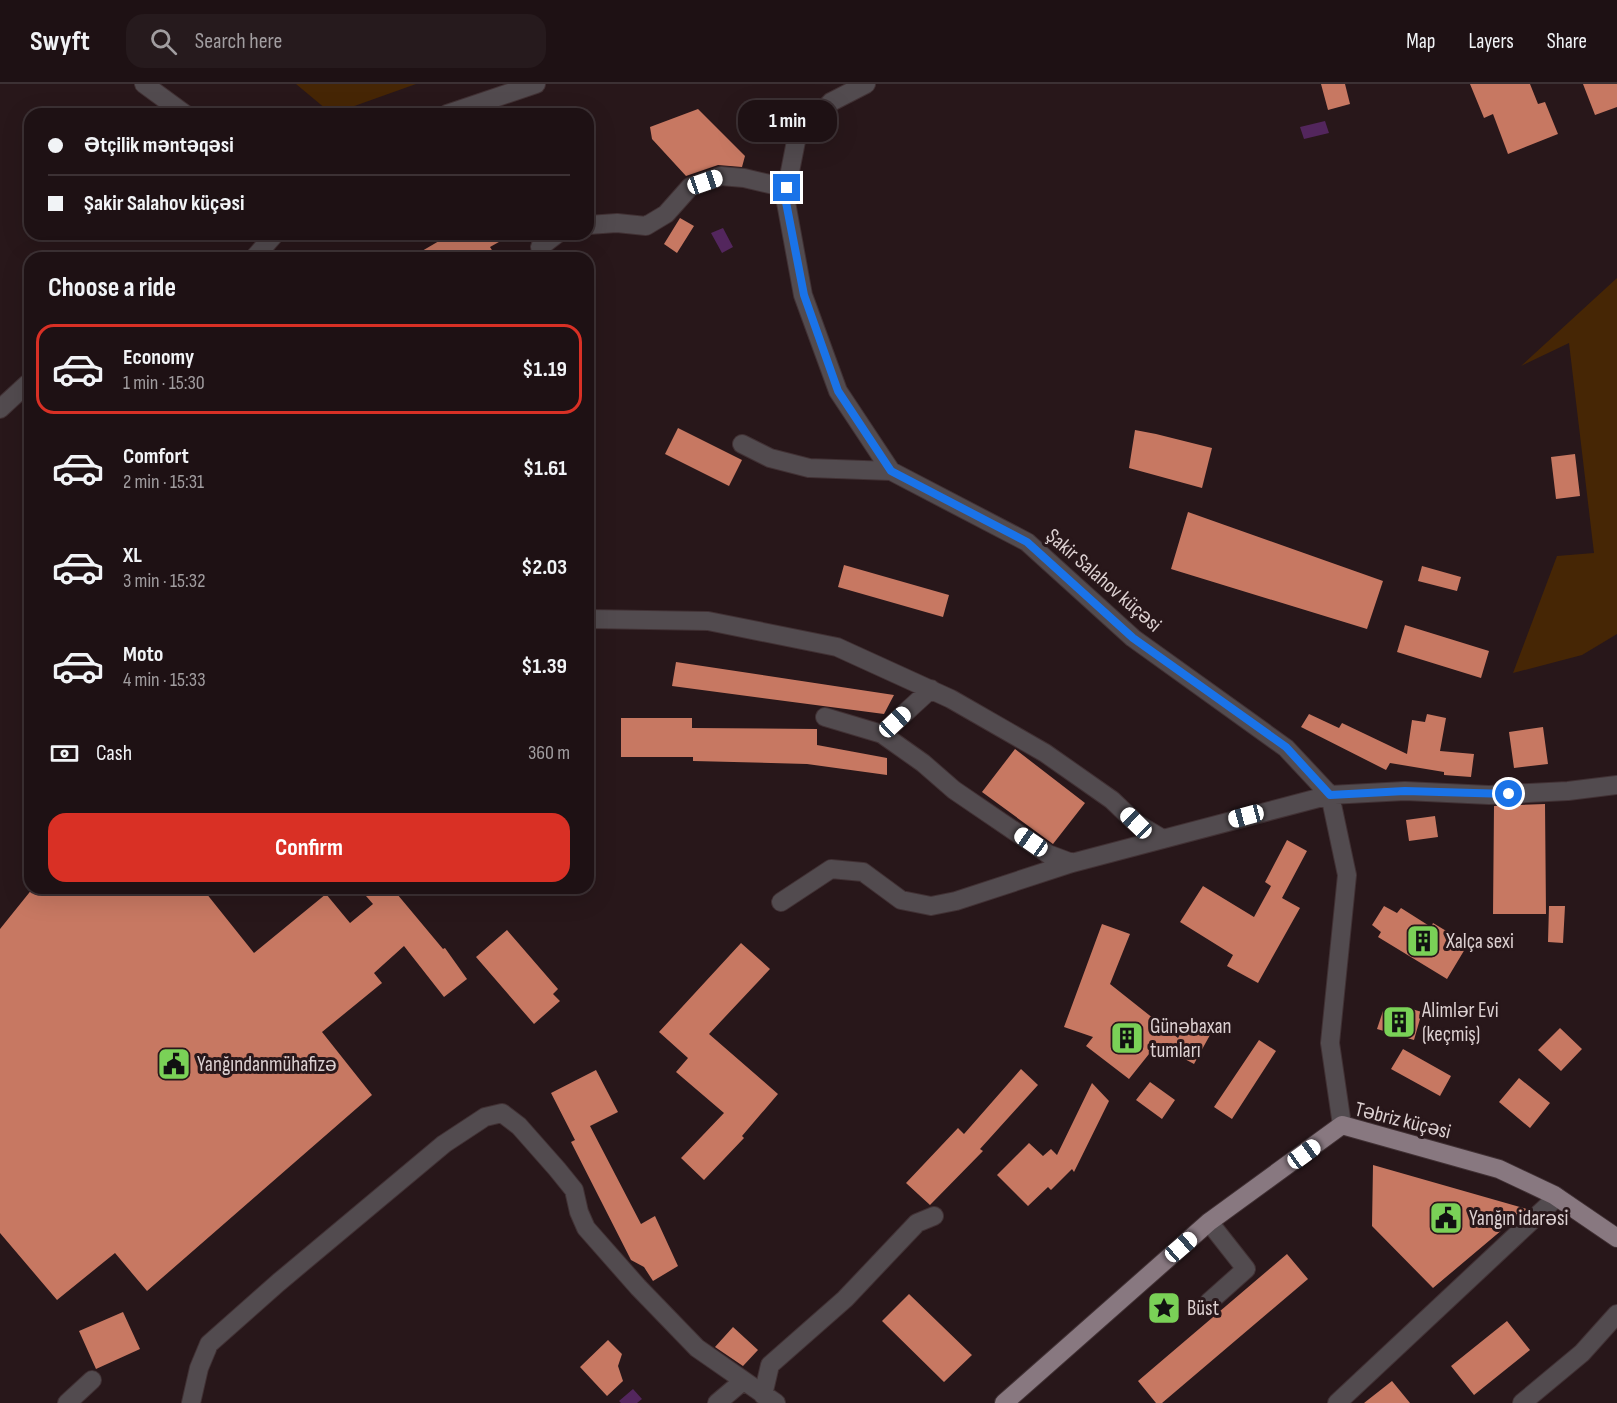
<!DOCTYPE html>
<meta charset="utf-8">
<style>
:root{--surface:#1e1114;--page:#261a1d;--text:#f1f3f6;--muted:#a19da0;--line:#3c3134;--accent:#d93025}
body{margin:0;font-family:"Sofia Sans Condensed",sans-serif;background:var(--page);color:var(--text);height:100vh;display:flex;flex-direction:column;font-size:22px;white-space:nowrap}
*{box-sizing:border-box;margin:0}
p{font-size:20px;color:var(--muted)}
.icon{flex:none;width:33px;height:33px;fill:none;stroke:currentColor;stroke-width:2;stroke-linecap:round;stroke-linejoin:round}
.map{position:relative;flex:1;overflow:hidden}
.sheet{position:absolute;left:24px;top:168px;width:570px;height:642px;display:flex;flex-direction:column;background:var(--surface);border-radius:18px;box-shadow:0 6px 24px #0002,0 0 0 2px var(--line)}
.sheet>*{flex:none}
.guide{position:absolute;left:24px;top:24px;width:570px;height:132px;border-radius:18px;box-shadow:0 6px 24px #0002,0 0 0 2px var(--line);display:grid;align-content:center;height:132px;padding:0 24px;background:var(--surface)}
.end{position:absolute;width:27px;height:27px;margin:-14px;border:8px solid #1a73e8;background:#fff;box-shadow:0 0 0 3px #fff}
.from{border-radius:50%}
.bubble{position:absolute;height:42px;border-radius:18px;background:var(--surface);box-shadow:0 6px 24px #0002,0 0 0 2px var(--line);font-size:20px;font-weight:700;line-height:42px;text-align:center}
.car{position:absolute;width:18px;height:36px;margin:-18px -9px;border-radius:8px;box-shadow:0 0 4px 2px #0007;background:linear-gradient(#fff 24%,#345 0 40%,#fff 0 76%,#345 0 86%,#fff 0)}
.guide b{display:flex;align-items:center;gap:21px;height:57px;font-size:22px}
.guide b+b{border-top:2px solid var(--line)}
.guide i{width:15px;height:15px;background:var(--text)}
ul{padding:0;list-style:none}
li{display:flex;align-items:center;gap:18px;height:90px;margin:0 12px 9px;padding:0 12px;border:3px solid transparent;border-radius:18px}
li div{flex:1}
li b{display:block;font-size:22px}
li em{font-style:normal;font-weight:700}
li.current{border-color:var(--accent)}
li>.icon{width:54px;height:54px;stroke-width:1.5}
h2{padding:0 24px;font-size:27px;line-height:72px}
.pay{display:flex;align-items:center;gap:15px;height:66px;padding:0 24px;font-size:22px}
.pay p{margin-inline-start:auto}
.primary-button{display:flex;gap:12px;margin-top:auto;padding:12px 24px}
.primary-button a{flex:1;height:69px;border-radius:18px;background:var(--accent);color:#fff;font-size:24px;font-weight:700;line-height:69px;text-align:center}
header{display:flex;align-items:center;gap:36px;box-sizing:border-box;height:84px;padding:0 30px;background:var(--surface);border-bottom:2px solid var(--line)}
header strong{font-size:28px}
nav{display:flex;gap:33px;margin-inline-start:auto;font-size:21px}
.search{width:420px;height:54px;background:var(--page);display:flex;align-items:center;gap:15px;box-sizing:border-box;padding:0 21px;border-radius:18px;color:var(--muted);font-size:22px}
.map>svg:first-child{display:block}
.green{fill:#462605}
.water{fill:#53265d}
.building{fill:#c77862}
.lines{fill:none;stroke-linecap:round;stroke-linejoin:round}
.minor-casing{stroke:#413134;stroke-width:20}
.major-casing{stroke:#413134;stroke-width:20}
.minor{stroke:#524b4f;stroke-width:18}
.major{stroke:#887880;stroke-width:18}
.route{stroke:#1a73e8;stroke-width:8}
.labels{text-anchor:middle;stroke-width:6;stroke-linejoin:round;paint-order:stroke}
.street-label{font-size:21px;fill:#dcd0d1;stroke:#28171a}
.poi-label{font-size:21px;fill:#dcd0d1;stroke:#28171a;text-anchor:start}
</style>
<header>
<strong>Swyft</strong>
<div class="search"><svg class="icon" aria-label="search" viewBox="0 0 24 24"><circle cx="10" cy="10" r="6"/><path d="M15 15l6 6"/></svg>Search here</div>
<nav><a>Map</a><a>Layers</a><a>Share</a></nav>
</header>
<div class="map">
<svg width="1617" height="1319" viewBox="0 0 1617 1319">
<rect width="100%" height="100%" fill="#28171a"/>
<path class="green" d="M 296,0 L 416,0 L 332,30 Z
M 1617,194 L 1617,550 L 1582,571 L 1513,589 L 1557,472 L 1594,469 L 1569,259 L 1521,282 Z"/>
<path class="water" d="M 1325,37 L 1329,49 L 1304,55 L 1300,43 Z
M 723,144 L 733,163 L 722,169 L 711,149 Z
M 633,1305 L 642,1315 L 637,1319 L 621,1319 L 619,1317 Z"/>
<path class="building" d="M 1321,0 L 1345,0 L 1350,20 L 1328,26 Z
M 1470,0 L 1530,0 L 1538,20 L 1545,18 L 1558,50 L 1508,70 L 1493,30 L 1484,34 Z
M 1583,0 L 1617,0 L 1617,23 L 1595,31 Z
M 698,25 L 745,72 L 742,83 L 718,81 L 686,92 L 652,55 L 650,43 Z
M 680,134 L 694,142 L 677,169 L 664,160 Z
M 451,150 L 513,150 L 490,163 L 497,174 L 410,174 Z
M 678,344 L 742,376 L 729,402 L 665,370 Z
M 1135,346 L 1156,350 L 1212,364 L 1202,404 L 1129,384 Z
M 1575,370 L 1580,412 L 1556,415 L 1551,373 Z
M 1188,428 L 1383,497 L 1367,545 L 1171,485 Z
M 844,481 L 949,511 L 943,533 L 838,503 Z
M 1422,482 L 1461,493 L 1457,507 L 1418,497 Z
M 1405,541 L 1489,567 L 1481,594 L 1397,568 Z
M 676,578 L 894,611 L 884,630 L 672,602 Z
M 1309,630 L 1339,644 L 1342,639 L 1407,670 L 1412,636 L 1425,638 L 1427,630 L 1446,634 L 1440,667 L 1474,670 L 1471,693 L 1444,691 L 1444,688 L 1390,679 L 1386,686 L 1301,643 Z
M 621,634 L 692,634 L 692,644 L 817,645 L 817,661 L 887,674 L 887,691 L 807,680 L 693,677 L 693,673 L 621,673 Z
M 1543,643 L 1548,680 L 1514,684 L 1509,648 Z
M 1015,665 L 1085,719 L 1053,760 L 982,708 Z
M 1545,720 L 1546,830 L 1493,830 L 1494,722 Z
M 1435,732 L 1438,753 L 1409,757 L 1406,736 Z
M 1287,756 L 1307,767 L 1282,814 L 1300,824 L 1258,899 L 1227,882 L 1233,871 L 1180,838 L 1203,802 L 1254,833 L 1271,802 L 1265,798 Z
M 33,804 L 202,804 L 254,869 L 326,810 L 350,839 L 373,820 L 359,804 L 392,804 L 443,865 L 445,864 L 467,895 L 444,913 L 404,862 L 374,889 L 382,899 L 322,948 L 372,1011 L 147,1207 L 115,1169 L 57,1216 L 0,1149 L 0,845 Z
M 1384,822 L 1397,829 L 1401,824 L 1431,843 L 1433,839 L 1468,860 L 1447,895 L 1378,853 L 1381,848 L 1372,841 Z
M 1549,822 L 1565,822 L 1563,859 L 1548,858 Z
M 1102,840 L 1130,850 L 1110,900 L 1178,954 L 1187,938 L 1210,951 L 1194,980 L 1157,960 L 1129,995 L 1086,962 L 1093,953 L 1064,943 Z
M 507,846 L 558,905 L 553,910 L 560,917 L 534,940 L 476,873 Z
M 741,859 L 770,885 L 709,950 L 778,1010 L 742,1052 L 744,1054 L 704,1096 L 681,1074 L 724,1029 L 676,988 L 688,974 L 659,948 Z
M 1401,922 L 1422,928 L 1414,956 L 1377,945 L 1383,927 L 1398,931 Z
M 1560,944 L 1582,965 L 1561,987 L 1538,966 Z
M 1259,956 L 1276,967 L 1232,1035 L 1214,1023 Z
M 1403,965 L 1451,992 L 1440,1012 L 1391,985 Z
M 1021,985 L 1038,1001 L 980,1065 L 983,1067 L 930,1121 L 906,1099 L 958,1044 L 964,1050 Z
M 596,986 L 618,1028 L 590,1042 L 641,1140 L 655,1132 L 678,1182 L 653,1197 L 644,1183 L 631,1176 L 571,1058 L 575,1056 L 551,1009 Z
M 1519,994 L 1550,1019 L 1530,1044 L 1499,1018 Z
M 1150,998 L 1175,1016 L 1162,1035 L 1136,1016 Z
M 1092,999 L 1109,1017 L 1074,1088 L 1072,1085 L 1051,1106 L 1048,1103 L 1028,1122 L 997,1091 L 1029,1059 L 1043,1072 L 1051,1065 L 1057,1071 Z
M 1373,1081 L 1527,1125 L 1433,1204 L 1372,1142 Z
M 1287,1170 L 1308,1195 L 1162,1319 L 1156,1319 L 1138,1297 Z
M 909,1210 L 972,1271 L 944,1298 L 882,1237 Z
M 123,1228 L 140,1265 L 96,1285 L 79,1247 Z
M 1507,1237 L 1530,1266 L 1474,1311 L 1451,1282 Z
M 733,1243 L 758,1266 L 743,1282 L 715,1263 Z
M 608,1256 L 622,1270 L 618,1282 L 623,1297 L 607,1312 L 580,1283 Z
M 1392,1297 L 1410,1319 L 1364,1319 Z"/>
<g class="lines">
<g class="minor-casing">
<path id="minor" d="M 144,0 L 185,30
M 866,0 L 831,18 L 797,52 L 785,113 L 803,211 L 838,307 L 891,387 L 1027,458 L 1133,554 L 1286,664 L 1330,711 L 1347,791 L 1330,959 L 1342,1041
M 447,30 L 536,0
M 588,141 L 617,139 L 646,142 L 666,130 L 690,103 L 721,92 L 744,94 L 787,104
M 540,163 L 557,150
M 254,174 L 275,150
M 0,325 L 27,300 L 30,299
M 742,360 L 770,374 L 809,384 L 891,387
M 588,535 L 708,537 L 837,563 L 951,615 L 1045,669 L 1112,716 L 1136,739 L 1163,755
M 825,633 L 882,650 L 931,605
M 882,650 L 923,679 L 954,706 L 1048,770 L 1072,779
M 781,818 L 831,785 L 863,788 L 901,816 L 931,822 L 956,817 L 1072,779 L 1330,711 L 1405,707 L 1489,711 L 1568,707 L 1617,701
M 1209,1218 L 1246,1185 L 1209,1138
M 763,1311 L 770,1281 L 845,1215 L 917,1139 L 934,1132
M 67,1319 L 92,1296
M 191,1319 L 199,1284 L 209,1260 L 279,1198 L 444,1060 L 485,1033 L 502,1029 L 519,1042 L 557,1085 L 574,1106 L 579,1128 L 586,1144 L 638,1203 L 697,1264 L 776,1319
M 717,1319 L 743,1297
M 1337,1319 L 1557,1113
M 1522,1319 L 1582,1269 L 1617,1230"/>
</g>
<g class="major-casing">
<path id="major" d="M 1004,1319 L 1209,1138 L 1342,1041 L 1499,1085 L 1554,1111 L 1617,1154"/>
</g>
<use href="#minor" class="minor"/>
<use href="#major" class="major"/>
</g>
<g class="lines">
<path class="route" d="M 787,104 L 785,113 L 804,211 L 838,307 L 891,387 L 1027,458 L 1133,554 L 1286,663 L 1330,711 L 1405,707 L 1509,710"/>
</g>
<defs>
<g id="building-square" transform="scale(1.725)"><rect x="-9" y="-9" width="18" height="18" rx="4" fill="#7ad157" stroke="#28171a"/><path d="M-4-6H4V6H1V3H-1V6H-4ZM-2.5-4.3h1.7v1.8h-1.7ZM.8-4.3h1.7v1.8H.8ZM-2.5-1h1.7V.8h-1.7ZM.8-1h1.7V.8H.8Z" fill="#111"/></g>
<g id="civic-square" transform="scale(1.725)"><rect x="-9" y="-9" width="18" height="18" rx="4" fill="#7ad157" stroke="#28171a"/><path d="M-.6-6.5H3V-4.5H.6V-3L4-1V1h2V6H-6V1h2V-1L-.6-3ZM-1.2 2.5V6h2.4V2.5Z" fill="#111"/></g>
<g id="sight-square" transform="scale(1.725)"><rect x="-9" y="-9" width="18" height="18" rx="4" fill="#7ad157" stroke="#28171a"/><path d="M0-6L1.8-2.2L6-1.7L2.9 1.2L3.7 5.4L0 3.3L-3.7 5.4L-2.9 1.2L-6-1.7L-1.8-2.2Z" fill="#111"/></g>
</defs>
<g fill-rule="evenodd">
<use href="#building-square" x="1423" y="857"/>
<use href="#building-square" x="1399" y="938"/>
<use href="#building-square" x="1127" y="954"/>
<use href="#civic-square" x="174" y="980"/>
<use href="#civic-square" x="1446" y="1134"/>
<use href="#sight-square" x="1164" y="1224"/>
</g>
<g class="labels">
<g class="street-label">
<text transform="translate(1104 496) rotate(41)" y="7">Şakir Salahov küçəsi</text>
<text transform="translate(1403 1036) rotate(14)" y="7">Təbriz küçəsi</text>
</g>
<g class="poi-label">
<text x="1446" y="864">Xalça sexi</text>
<text x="1422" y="933">Alimlər Evi<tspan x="1422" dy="24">(keçmiş)</tspan></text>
<text x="1150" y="949">Günəbaxan<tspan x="1150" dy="24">tumları</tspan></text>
<text x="197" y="987">Yanğındanmühafizə</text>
<text x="1469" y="1141">Yanğın idarəsi</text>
<text x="1187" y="1231">Büst</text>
</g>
</g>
</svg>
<i class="end from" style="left:1509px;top:710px"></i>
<i class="end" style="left:787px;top:104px"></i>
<div class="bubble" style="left:738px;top:16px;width:99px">1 min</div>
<i class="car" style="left:705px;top:98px;rotate:71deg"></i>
<i class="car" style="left:895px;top:638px;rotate:47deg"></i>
<i class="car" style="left:1246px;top:732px;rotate:255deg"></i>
<i class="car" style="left:1136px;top:739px;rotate:314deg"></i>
<i class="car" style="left:1031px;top:758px;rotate:305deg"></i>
<i class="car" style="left:1304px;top:1070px;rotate:54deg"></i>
<i class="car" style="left:1181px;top:1163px;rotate:49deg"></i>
<div class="guide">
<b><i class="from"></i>Ətçilik məntəqəsi</b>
<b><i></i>Şakir Salahov küçəsi</b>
</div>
<section class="sheet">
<h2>Choose a ride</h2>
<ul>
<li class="current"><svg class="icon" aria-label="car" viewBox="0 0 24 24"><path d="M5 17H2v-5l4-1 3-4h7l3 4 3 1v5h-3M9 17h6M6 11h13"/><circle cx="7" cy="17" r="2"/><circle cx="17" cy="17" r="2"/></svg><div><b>Economy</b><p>1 min · 15:30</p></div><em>$1.19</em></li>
<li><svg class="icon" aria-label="car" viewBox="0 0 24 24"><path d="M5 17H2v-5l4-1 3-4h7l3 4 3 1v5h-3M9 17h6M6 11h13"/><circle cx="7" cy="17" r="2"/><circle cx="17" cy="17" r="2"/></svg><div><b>Comfort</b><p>2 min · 15:31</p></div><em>$1.61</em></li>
<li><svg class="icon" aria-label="car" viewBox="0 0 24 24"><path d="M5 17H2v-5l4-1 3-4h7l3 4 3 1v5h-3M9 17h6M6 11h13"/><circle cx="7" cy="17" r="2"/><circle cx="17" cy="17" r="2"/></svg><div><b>XL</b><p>3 min · 15:32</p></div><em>$2.03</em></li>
<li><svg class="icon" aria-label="car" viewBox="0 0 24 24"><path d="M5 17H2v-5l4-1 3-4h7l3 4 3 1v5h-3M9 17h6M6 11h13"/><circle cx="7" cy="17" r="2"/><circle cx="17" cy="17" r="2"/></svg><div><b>Moto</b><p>4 min · 15:33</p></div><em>$1.39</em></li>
</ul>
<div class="pay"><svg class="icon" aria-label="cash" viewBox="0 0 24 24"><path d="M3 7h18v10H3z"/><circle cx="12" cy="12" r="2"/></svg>Cash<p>360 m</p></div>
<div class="primary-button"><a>Confirm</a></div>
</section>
</div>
